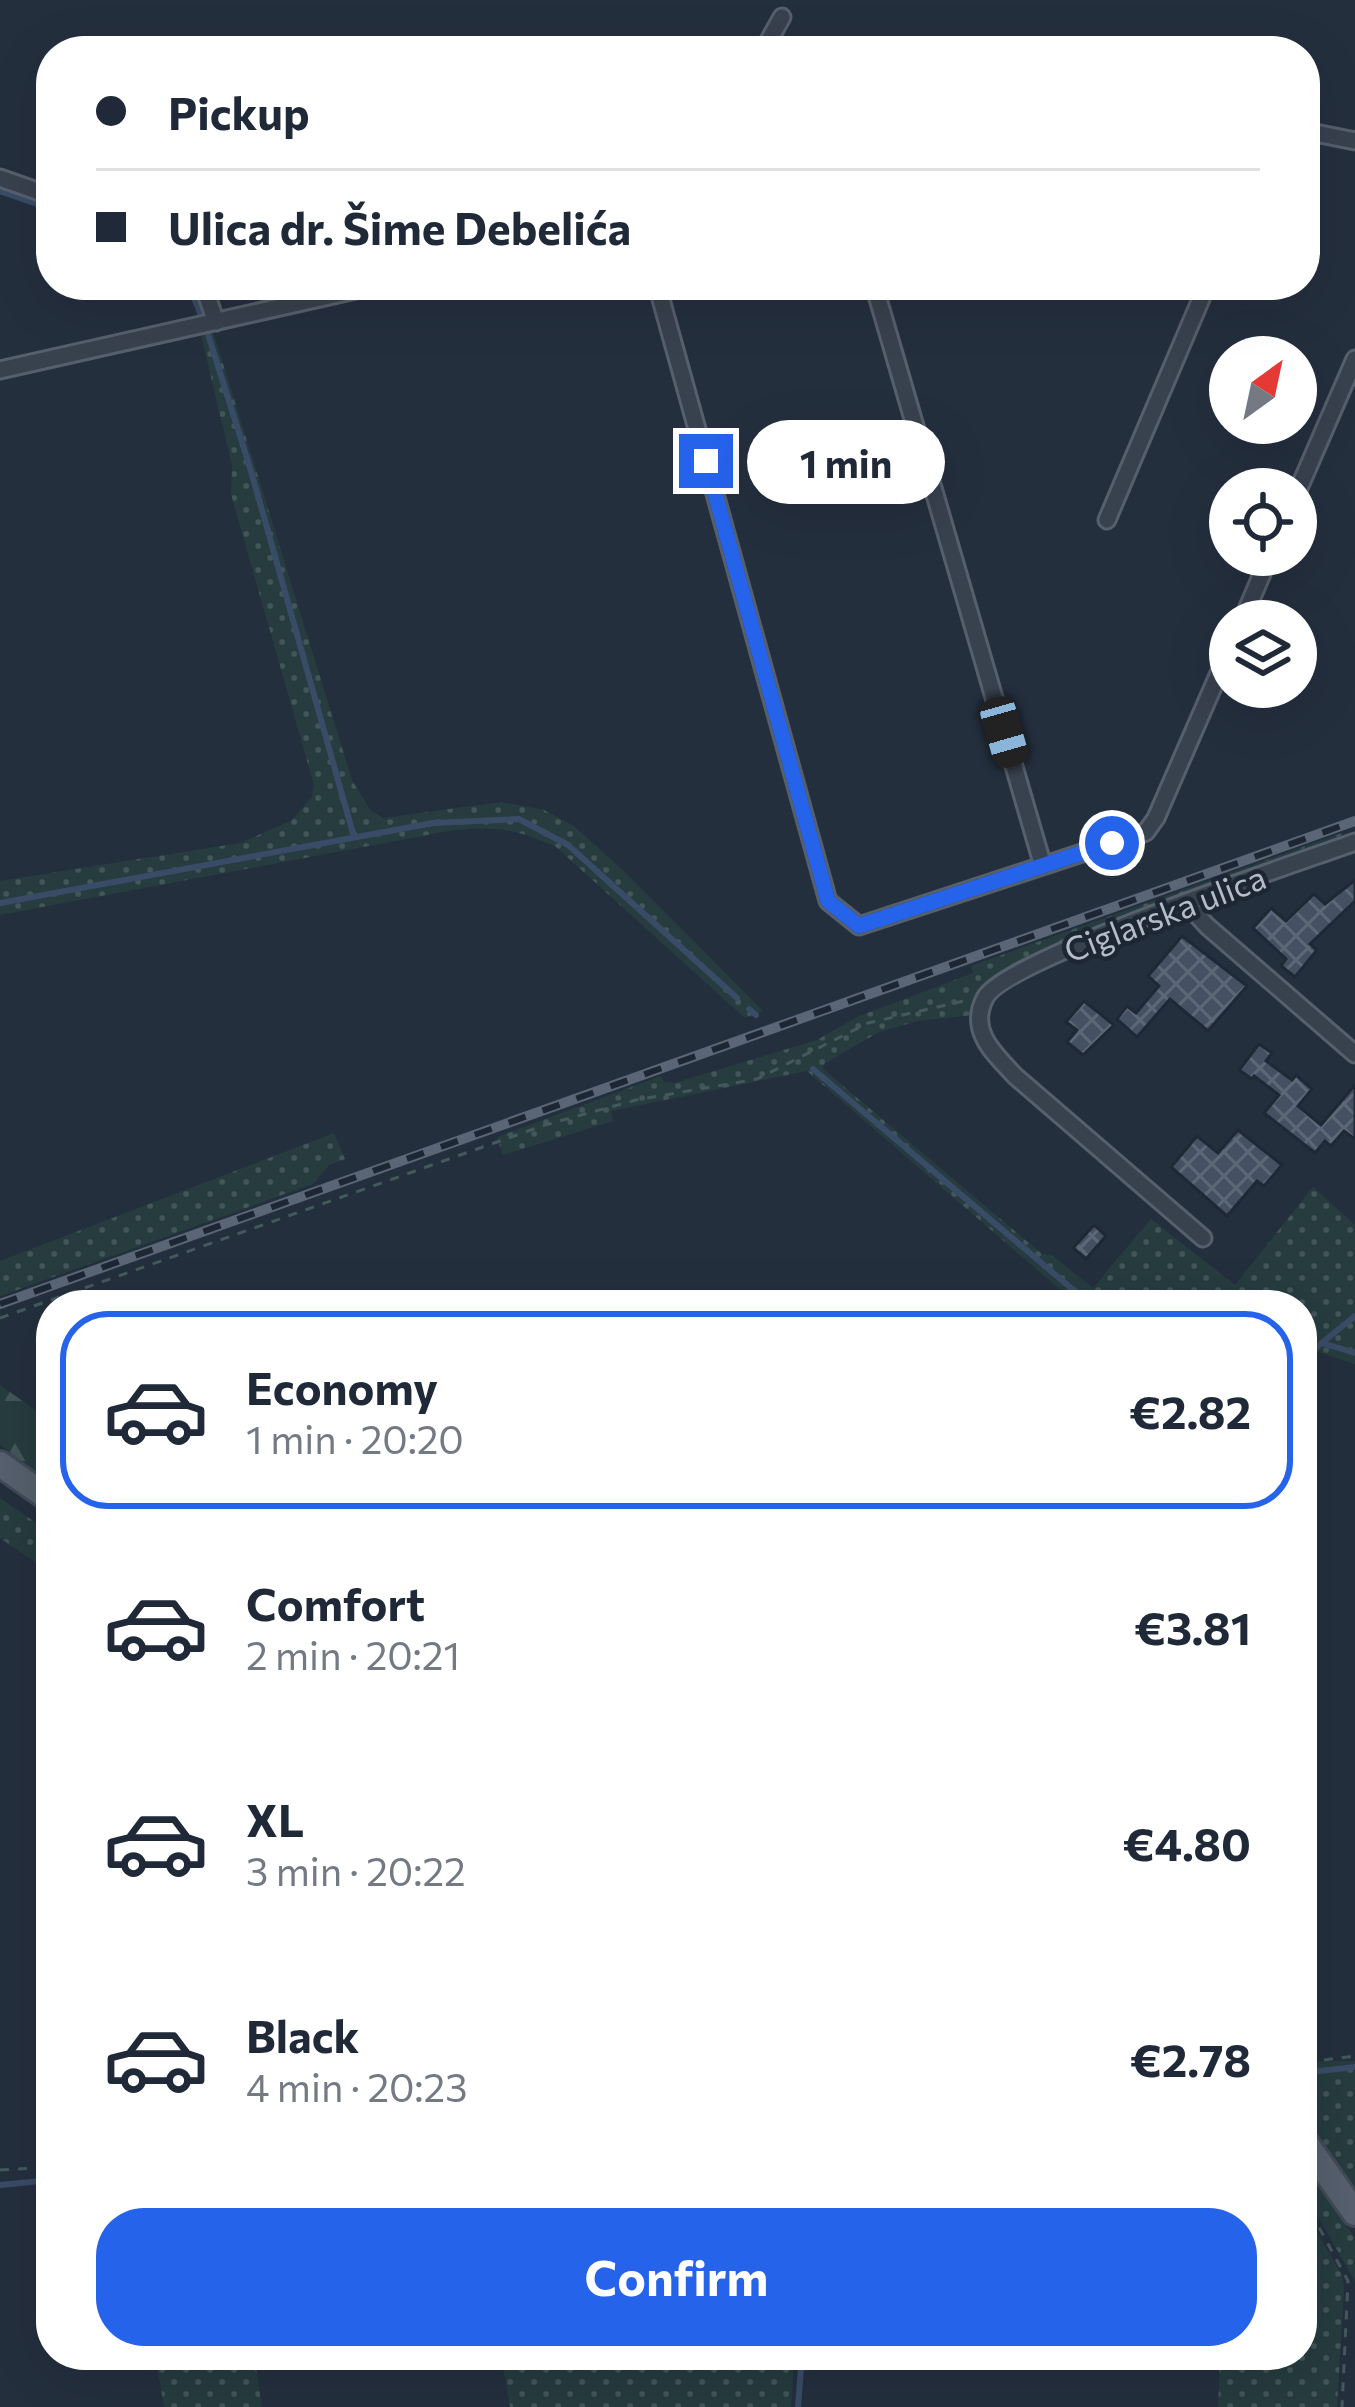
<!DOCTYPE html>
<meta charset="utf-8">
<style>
:root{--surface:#fff;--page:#f2f2f3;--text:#1f2937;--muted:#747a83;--line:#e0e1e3;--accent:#2563eb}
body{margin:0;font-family:Commissioner,sans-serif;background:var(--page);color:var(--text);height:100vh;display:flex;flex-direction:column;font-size:45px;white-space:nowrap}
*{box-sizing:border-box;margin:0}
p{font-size:39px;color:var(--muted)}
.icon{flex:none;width:66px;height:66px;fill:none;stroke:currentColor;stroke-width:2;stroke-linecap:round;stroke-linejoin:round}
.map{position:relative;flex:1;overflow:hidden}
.details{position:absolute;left:36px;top:1290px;width:1281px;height:1080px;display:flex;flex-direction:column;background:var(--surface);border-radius:48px;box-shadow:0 12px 48px #0002}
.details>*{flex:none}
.top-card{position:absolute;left:36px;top:36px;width:1284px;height:264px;border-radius:48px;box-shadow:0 12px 48px #0002;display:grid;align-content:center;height:264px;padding:0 60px;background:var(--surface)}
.needle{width:78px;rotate:33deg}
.tools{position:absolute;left:1209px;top:336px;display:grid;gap:24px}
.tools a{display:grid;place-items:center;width:108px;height:108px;border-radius:50%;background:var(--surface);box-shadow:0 12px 48px #0002;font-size:60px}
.end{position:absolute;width:54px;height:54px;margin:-27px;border:15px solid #2563eb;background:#fff;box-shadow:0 0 0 6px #fff}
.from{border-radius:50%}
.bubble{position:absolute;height:84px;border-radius:42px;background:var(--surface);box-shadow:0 12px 48px #0002;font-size:39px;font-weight:700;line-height:84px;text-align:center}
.car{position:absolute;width:36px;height:72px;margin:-36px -18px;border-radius:15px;box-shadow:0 0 9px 3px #0007;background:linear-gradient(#222 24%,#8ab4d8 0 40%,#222 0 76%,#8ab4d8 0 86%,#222 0)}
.top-card b{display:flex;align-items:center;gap:42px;height:114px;font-size:45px}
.top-card b+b{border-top:3px solid var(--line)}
.top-card i{width:30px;height:30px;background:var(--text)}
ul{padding:21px 0 0;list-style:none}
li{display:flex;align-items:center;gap:36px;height:198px;margin:0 24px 18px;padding:0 36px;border:6px solid transparent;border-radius:48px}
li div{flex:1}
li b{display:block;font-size:45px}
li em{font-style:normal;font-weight:700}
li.on{border-color:var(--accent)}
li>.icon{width:108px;height:108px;stroke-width:1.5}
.cta{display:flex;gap:24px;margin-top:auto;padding:24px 60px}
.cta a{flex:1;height:138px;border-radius:48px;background:var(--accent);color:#fff;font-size:48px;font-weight:700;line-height:138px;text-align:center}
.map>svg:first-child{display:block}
.grass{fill:url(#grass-dots)}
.forest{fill:url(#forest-firs)}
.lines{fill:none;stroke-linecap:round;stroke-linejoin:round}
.stream{stroke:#394c67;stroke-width:6}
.building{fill:url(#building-cross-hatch);stroke:#1f2835;stroke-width:3}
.street-casing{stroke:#565f6c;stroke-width:21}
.primary-casing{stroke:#414a57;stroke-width:30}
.path{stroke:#44595c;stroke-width:3;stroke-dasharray:9 9;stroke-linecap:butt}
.street{stroke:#38414e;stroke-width:15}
.primary{stroke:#56606e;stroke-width:24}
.rail-casing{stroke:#5a6575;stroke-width:10}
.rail{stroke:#1d2633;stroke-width:6;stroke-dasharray:18;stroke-linecap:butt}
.route{stroke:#2563eb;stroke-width:15}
.labels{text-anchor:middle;stroke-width:9;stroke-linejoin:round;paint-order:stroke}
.street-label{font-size:33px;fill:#b4bcc9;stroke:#1d2633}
</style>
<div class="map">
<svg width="1355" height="2407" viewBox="0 0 1355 2407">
<defs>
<pattern id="grass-dots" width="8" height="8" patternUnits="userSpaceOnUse" patternTransform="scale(3)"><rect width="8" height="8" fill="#263c3f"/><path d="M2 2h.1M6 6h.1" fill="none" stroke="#435659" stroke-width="1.8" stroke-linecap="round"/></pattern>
<pattern id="forest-firs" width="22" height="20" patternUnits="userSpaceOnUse" patternTransform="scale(3)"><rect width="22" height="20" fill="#263c3f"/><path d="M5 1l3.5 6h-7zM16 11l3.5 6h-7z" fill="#435659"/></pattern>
<pattern id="building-cross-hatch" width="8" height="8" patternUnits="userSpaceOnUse" patternTransform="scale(3)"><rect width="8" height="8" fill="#455162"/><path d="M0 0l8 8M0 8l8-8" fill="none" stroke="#5d6877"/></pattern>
</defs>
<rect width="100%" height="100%" fill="#242f3e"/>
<path class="grass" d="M 212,328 L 352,780 L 370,810 L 383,818 L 501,802 L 544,810 L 574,826 L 627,874 L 763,1011 L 745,1018 L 556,847 C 516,829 498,826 454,830 L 0,915 L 0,881 L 240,843 L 291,821 L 312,797 L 314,785 L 231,494 L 232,465 L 200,331 Z
M 1342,833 L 1345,842 L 1032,962 L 973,1015 L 918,1021 L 879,1032 L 824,1064 L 823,1069 L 1042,1254 L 1053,1256 L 1093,1288 L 1151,1219 L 1235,1285 L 1313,1187 L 1355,1225 L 1355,1364 L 1318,1352 L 1302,1364 L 1302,1305 L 1078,1305 L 807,1071 L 611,1111 L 613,1121 L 503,1155 L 497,1137 L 661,1076 L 664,1082 L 674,1083 L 817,1040 L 857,1017 L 973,973 L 971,966 Z
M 334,1133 L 345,1159 L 329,1165 L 313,1184 L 0,1296 L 0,1261 Z
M 0,1498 L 51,1533 L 51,1573 L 0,1538 Z
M 1302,2061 L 1355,2061 L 1355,2195 L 1302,2120 Z
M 1302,2161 L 1355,2238 L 1355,2281 L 1302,2189 Z
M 1302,2206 L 1342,2275 L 1344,2287 L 1337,2407 L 1218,2407 L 1220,2355 L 1302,2355 Z
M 155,2355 L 254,2355 L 262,2407 L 164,2407 Z
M 501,2355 L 794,2355 L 791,2407 L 510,2407 Z"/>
<path class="forest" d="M 0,1385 L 51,1421 L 51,1483 L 0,1445 Z"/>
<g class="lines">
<path class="stream" d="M 0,191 L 51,209
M 189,285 L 200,313
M 207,331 L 251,471 L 354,837
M 0,903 L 433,823 L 519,819 L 568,845 L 737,998
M 749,1009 L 756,1015
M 813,1069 L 1091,1305
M 1322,1343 L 1355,1353
M 1302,1359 L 1355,1316
M 1302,2073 L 1355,2067
M 0,2185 L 51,2180
M 798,2407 L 802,2355"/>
</g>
<path class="building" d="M 1355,880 L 1355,901 L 1310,944 L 1317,950 L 1295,977 L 1281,966 L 1286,959 L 1253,928 L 1271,908 L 1286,921 L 1314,894 L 1325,904 Z
M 1182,936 L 1247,986 L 1208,1031 L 1170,999 L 1137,1037 L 1117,1019 L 1127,1006 L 1136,1013 L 1159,986 L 1148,976 Z
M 1084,1001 L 1114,1025 L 1083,1055 L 1067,1042 L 1077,1030 L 1066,1022 Z
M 1259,1044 L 1272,1053 L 1266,1061 L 1292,1080 L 1296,1075 L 1312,1089 L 1298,1106 L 1321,1125 L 1355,1085 L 1355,1139 L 1344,1131 L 1331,1146 L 1325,1141 L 1315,1153 L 1264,1113 L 1279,1095 L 1254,1076 L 1252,1079 L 1239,1070 Z
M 1238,1130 L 1282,1165 L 1264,1186 L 1257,1181 L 1227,1216 L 1171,1167 L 1197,1136 L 1218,1153 Z
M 1094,1225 L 1106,1236 L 1086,1259 L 1073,1248 Z"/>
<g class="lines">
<g class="street-casing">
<path id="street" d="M 763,51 L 782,17
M 1305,131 L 1355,141
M 0,178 L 51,196
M 203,285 L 216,322
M 657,285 L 828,901 L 859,926 L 1146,832 L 1156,818 L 1230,648
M 874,285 L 1043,866
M 0,370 L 378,285
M 1296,495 L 1355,359
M 1107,520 L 1207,285
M 1242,621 L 1270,555
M 1186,903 L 1207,926 L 1355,1054
M 1203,1238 L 1015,1076 C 994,1053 968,1031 985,998 C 1003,960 1300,862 1355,842"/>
</g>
<g class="primary-casing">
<path id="primary" d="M 0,1464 L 51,1500
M 1302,2138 L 1355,2213"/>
</g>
<path class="path" d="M 0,1318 L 545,1125 L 636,1100 L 757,1079 L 868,1023 L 964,1001
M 1324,2060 L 1355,2056
M 0,2170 L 51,2167
M 1302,2196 L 1348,2281 L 1342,2407"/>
<use href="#street" class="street"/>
<use href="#primary" class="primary"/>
<g class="rail-casing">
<path id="rail" d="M 0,1304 L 1355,821"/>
</g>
<use href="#rail" class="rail"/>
</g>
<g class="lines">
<path class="route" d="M 706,461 L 828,901 L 859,926 L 1112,843"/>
</g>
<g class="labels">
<g class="street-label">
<text transform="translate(1165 914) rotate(-21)" y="12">Ciglarska ulica</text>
</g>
</g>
</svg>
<div class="tools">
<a><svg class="needle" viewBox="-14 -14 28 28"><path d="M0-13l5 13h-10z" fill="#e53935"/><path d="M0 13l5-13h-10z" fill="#747a83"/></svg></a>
<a><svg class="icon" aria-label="locate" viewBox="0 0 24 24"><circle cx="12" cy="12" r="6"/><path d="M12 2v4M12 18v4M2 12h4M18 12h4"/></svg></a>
<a><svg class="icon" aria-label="layers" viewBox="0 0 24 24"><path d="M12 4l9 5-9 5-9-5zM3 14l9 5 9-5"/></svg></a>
</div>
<i class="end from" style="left:1112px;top:843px"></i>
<i class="end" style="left:706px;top:461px"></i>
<div class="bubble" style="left:747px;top:420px;width:198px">1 min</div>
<i class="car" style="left:1004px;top:732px;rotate:164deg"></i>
<div class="top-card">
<b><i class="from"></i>Pickup</b>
<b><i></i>Ulica dr. Šime Debelića</b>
</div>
<section class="details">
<ul>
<li class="on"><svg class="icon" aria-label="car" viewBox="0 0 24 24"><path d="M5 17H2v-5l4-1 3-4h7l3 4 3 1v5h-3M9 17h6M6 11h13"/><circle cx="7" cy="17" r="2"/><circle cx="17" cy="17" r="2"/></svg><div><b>Economy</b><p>1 min · 20:20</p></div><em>€2.82</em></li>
<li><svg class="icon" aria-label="car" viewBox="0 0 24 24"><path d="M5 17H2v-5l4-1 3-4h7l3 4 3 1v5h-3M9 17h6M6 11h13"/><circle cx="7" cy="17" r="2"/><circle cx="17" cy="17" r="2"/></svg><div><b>Comfort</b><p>2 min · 20:21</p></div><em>€3.81</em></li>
<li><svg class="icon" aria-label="car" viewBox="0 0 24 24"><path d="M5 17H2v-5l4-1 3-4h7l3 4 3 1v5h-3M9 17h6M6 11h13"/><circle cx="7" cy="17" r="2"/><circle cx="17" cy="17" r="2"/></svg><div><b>XL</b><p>3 min · 20:22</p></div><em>€4.80</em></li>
<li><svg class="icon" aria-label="car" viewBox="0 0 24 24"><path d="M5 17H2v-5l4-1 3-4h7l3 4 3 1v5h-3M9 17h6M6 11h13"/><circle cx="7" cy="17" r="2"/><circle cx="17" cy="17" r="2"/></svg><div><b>Black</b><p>4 min · 20:23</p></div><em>€2.78</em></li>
</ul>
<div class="cta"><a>Confirm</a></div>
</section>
</div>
